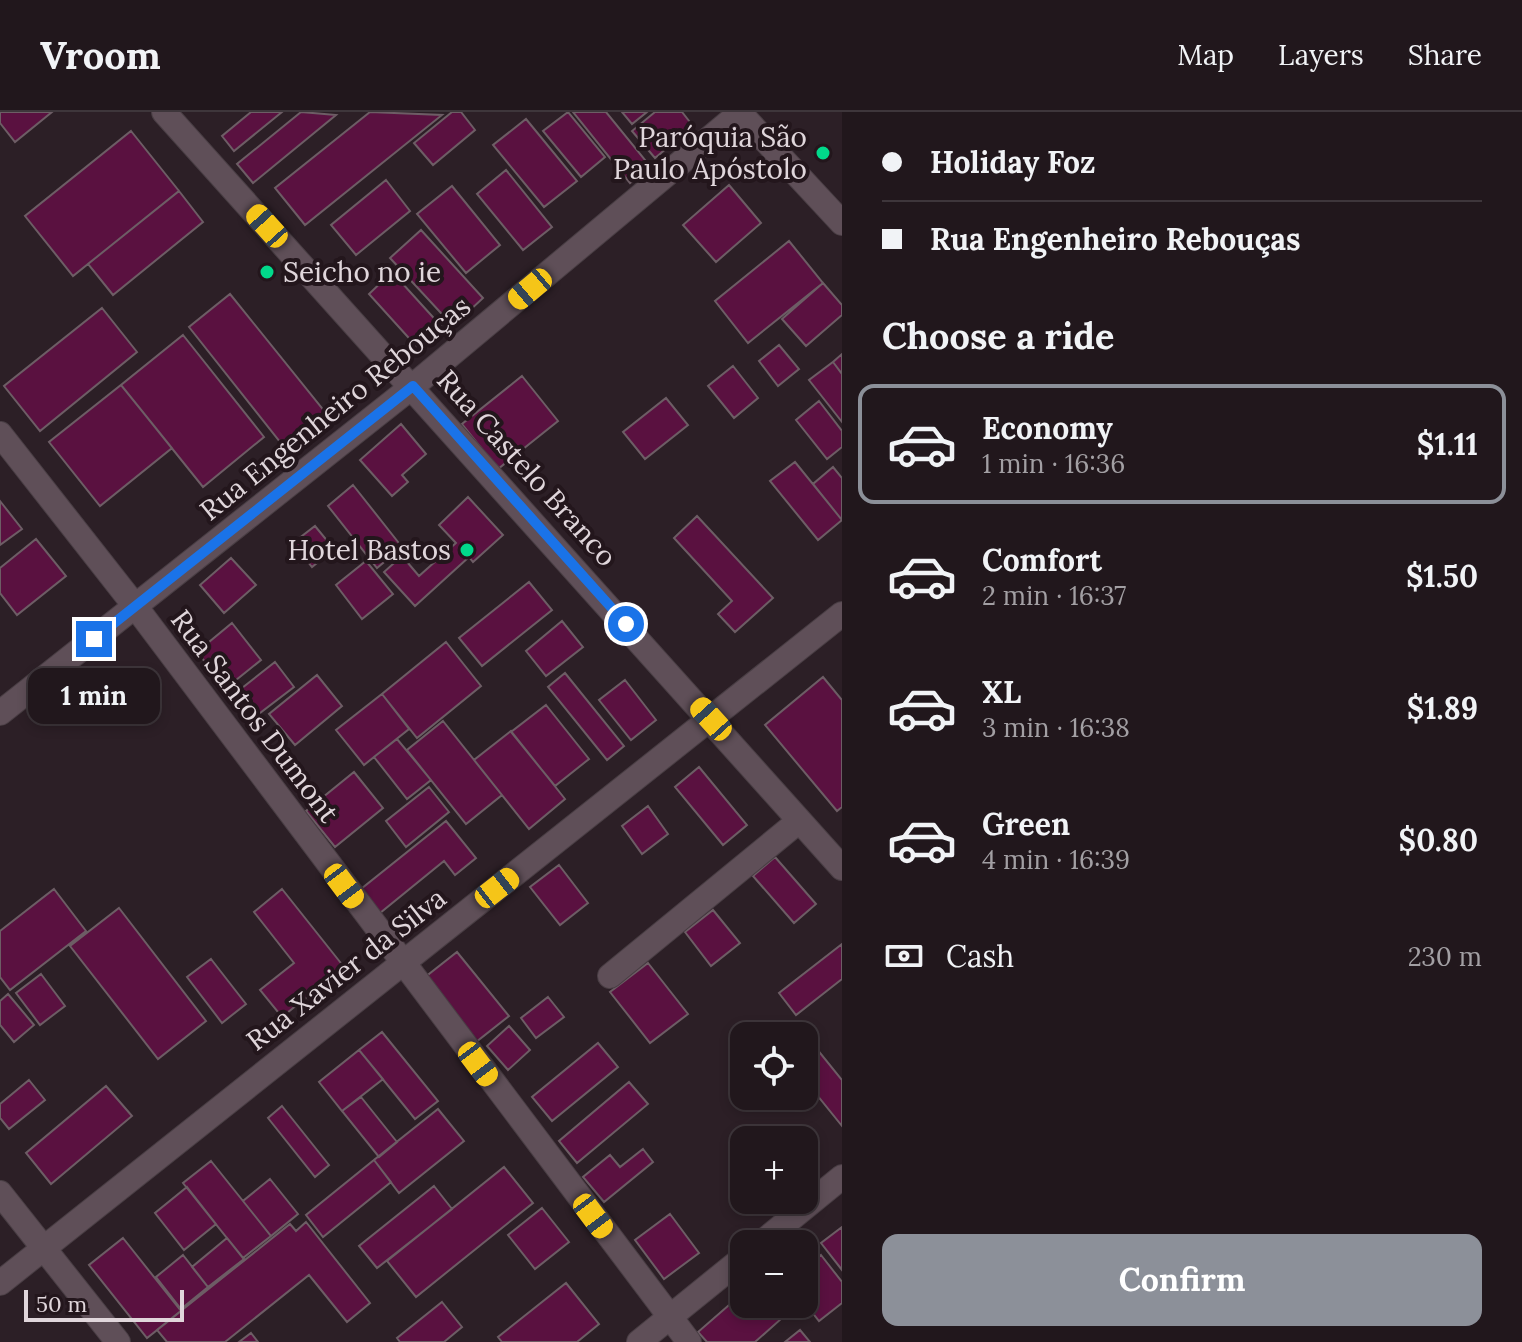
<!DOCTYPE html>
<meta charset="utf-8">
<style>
:root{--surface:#21171c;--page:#2d2429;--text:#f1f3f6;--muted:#a29fa3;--line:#3e363b;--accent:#8c9099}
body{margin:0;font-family:Lora,serif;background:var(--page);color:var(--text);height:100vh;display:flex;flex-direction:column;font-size:30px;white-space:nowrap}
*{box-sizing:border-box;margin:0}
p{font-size:26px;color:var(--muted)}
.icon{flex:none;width:44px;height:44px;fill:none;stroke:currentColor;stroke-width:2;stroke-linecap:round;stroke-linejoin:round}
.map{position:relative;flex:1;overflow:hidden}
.drawer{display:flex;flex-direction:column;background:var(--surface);width:680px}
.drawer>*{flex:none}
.banner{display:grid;align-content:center;height:176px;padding:0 40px;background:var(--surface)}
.fabs{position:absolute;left:730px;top:910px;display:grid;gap:16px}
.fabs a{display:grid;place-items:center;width:88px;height:88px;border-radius:16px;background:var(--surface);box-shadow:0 4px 12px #0003,0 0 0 2px var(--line);font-size:40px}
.scale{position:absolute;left:24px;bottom:20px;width:160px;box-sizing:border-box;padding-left:8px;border:4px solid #e0d6db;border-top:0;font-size:22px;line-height:28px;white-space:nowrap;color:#e0d6db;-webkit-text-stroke:6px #23161c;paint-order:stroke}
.end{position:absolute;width:36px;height:36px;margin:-18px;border:10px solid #1a73e8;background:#fff;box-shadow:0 0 0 4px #fff}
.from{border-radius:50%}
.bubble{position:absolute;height:56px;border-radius:16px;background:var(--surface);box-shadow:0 4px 12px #0003,0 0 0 2px var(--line);font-size:26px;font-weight:800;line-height:56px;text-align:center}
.car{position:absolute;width:24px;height:48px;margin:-24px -12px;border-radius:10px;box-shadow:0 0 6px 2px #0007;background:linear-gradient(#f5c518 24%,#345 0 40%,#f5c518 0 76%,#345 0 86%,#f5c518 0)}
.banner b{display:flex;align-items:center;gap:28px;height:76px;font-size:30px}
.banner b+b{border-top:2px solid var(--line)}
.banner i{width:20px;height:20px;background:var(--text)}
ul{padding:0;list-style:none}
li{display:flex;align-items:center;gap:24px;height:120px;margin:0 16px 12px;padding:0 24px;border:4px solid transparent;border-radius:16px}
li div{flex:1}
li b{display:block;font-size:30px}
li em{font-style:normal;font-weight:800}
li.on{border-color:var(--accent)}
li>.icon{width:72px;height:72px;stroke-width:1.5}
h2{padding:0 40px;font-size:36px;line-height:96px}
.pay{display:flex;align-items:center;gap:20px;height:88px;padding:0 40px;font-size:30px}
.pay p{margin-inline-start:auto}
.button{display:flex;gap:16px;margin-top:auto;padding:16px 40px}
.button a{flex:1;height:92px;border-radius:16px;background:var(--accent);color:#fff;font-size:32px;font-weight:800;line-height:92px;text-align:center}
header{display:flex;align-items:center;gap:48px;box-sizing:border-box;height:112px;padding:0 40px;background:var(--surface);border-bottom:2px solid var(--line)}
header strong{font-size:38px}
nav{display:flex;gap:44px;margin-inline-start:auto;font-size:28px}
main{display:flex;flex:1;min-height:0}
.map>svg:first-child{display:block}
.building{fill:#5a1140;stroke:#6d5d65;stroke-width:2}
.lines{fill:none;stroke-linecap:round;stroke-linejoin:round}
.minor-casing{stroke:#493e44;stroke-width:26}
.minor{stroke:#5f4f58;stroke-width:24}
.route{stroke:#1a73e8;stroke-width:10}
.poi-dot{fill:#01d98b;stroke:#23161c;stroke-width:3}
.labels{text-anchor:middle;stroke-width:8;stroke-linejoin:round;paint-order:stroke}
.poi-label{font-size:28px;fill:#e0d6db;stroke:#23161c;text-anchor:end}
.street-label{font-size:28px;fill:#e0d6db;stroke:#23161c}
</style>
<header>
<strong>Vroom</strong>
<nav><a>Map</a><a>Layers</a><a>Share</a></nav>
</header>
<main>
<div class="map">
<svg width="842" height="1230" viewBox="0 0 842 1230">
<rect width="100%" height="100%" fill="#2c1f26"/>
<path class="building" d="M 0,0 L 52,0 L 15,30 L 0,11 Z
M 251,0 L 282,0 L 234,39 L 222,24 Z
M 301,0 L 336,3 L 253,71 L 237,52 Z
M 370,0 L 442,3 L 305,113 L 275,76 Z
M 452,0 L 461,0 L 475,18 L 433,53 L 414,31 Z
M 568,0 L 605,45 L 581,65 L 543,19 Z
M 573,0 L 606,0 L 650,54 L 630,71 Z
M 622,0 L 647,0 L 632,12 Z
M 655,0 L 682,0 L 693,14 L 655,46 L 632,19 Z
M 526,7 L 577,69 L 544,95 L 493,33 Z
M 131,19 L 179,79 L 73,164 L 25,104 Z
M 506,58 L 552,115 L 523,138 L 477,82 Z
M 386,68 L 410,99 L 356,143 L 331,113 Z
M 729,73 L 761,111 L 716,150 L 683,113 Z
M 452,74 L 500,133 L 466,161 L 417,102 Z
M 179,79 L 203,110 L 113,183 L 88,152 Z
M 421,118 L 483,186 L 453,214 L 390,146 Z
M 789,129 L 823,171 L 748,231 L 715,189 Z
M 392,160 L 441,214 L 417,235 L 369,182 Z
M 823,171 L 842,193 L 842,203 L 806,234 L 782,207 Z
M 230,182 L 334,311 L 292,345 L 189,215 Z
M 102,196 L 137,240 L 40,319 L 4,274 Z
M 183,223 L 264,325 L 203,375 L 121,273 Z
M 779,233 L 799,257 L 778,274 L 759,249 Z
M 842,242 L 842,262 L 833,250 Z
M 833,250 L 842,262 L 842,310 L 809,268 Z
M 733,254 L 758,286 L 734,306 L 708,274 Z
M 522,264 L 558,309 L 498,357 L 462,312 Z
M 121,273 L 172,336 L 100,394 L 49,330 Z
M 666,286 L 688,313 L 645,347 L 623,320 Z
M 819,289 L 842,319 L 842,335 L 827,347 L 796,308 Z
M 401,312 L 426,342 L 402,363 L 408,370 L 392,384 L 360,348 Z
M 795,350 L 842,408 L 818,428 L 770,369 Z
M 833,355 L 842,366 L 842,408 L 813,372 Z
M 353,373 L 402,435 L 377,456 L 328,394 Z
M 468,385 L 503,423 L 473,450 L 469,445 L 415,494 L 384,460 L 402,444 L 419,464 L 456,431 L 439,413 Z
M 0,389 L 22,417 L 0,433 Z
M 697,404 L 773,486 L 735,520 L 718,502 L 732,489 L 674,426 Z
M 315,414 L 334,437 L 312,455 L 293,431 Z
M 36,427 L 66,464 L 17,503 L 0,481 L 0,456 Z
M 231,446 L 256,473 L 224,501 L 200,473 Z
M 366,449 L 393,482 L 362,507 L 336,473 Z
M 529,470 L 552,498 L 482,554 L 459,526 Z
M 562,509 L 583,535 L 546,564 L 526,539 Z
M 232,511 L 261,548 L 226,576 L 197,540 Z
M 446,530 L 481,574 L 417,626 L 382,582 Z
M 275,550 L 294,575 L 256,604 L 237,580 Z
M 565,561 L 624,634 L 607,648 L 548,575 Z
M 317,563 L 342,594 L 295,633 L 269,602 Z
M 823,565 L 842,588 L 842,695 L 837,699 L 765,613 Z
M 625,568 L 656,608 L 631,628 L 599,588 Z
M 382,582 L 409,617 L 364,653 L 336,618 Z
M 546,593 L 589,647 L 555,674 L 511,620 Z
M 443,609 L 502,683 L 466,712 L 407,638 Z
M 511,619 L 565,687 L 529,717 L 474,648 Z
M 397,627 L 431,668 L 407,687 L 374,645 Z
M 699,655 L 747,713 L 723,733 L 675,675 Z
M 354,660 L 383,696 L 335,735 L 306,699 Z
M 429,675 L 449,700 L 406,735 L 386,709 Z
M 648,694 L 668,722 L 642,742 L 622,714 Z
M 446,709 L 476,746 L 455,763 L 444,749 L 380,801 L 361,777 Z
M 775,745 L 816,792 L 794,811 L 753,764 Z
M 559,753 L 588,791 L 560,813 L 530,775 Z
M 54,777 L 86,819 L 10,878 L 0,865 L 0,819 Z
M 282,777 L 344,855 L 282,905 L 260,878 L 294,851 L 254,800 Z
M 119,796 L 206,909 L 158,947 L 70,834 Z
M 713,798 L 740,831 L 711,854 L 685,820 Z
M 842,832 L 842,867 L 796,903 L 779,881 Z
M 457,840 L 509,904 L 476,930 L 424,866 Z
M 211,847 L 246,892 L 222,911 L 187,865 Z
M 648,851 L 688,902 L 650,931 L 610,880 Z
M 41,862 L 65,894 L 40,913 L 16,881 Z
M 8,882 L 34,913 L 14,930 L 0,913 L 0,889 Z
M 548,885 L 564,905 L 536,926 L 521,906 Z
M 509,914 L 530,938 L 508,958 L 487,934 Z
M 382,920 L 438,989 L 415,1007 L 359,938 Z
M 808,926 L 842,968 L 842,1014 L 804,967 L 804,928 Z
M 598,931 L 618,955 L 552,1009 L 532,985 Z
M 359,938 L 383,967 L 342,999 L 319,970 Z
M 29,968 L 45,988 L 9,1017 L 0,1006 L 0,992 Z
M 629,970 L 648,992 L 577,1051 L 559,1029 Z
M 106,974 L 132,1004 L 51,1072 L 26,1041 Z
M 361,985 L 397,1030 L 379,1045 L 342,999 Z
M 282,994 L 329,1053 L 315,1065 L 268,1006 Z
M 438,997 L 464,1029 L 399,1081 L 374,1048 Z
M 643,1037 L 653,1050 L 604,1090 L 583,1065 L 610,1043 L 620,1055 Z
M 374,1048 L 391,1070 L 323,1125 L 306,1103 Z
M 211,1049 L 271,1124 L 243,1146 L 183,1071 Z
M 504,1055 L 533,1091 L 416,1185 L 387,1149 Z
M 270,1067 L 298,1102 L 271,1124 L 243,1089 Z
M 434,1074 L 452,1097 L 377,1156 L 359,1134 Z
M 187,1075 L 216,1112 L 184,1138 L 155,1101 Z
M 542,1096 L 569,1130 L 535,1157 L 508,1123 Z
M 670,1102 L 699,1141 L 664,1167 L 635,1128 Z
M 306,1110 L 370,1191 L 347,1210 L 309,1163 L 225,1230 L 167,1230 L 157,1218 L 290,1112 L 296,1119 Z
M 842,1115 L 842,1158 L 821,1131 Z
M 123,1126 L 181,1199 L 147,1226 L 89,1153 Z
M 227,1126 L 244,1147 L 208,1175 L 192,1155 Z
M 183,1143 L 208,1175 L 181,1197 L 156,1165 Z
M 821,1143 L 842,1170 L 842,1191 L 819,1209 L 804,1190 L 804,1157 Z
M 566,1171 L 599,1212 L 577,1230 L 502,1230 L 498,1225 Z
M 744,1180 L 744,1192 L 768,1192 L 781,1207 L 755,1230 L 707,1230 L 698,1220 Z
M 442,1190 L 462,1215 L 444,1230 L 400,1230 L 397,1226 Z
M 800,1218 L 810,1230 L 785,1230 Z
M 251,1221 L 258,1230 L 239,1230 Z"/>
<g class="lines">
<g class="minor-casing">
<path id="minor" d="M 164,0 L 842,756
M 739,0 L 842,111
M 0,322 L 135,494 L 689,1230
M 0,601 L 413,274 L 740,1
M 610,864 L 799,709
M 0,1081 L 118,1230
M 760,1132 L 842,1065
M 0,1171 L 842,502
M 639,1230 L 744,1145"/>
</g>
<use href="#minor" class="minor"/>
</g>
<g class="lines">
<path class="route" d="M 94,527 L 413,274 L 626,512"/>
</g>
<g class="poi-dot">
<circle cx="823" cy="41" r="8"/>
<circle cx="267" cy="160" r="8"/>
<circle cx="467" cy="438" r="8"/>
</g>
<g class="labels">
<g class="poi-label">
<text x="807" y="35">Paróquia São<tspan x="807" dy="32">Paulo Apóstolo</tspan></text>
<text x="283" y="170" text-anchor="start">Seicho no ie</text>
<text x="451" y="448">Hotel Bastos</text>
</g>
<g class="street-label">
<text transform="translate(335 296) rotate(-39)" y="10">Rua Engenheiro Rebouças</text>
<text transform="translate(527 356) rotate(48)" y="10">Rua Castelo Branco</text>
<text transform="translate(255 604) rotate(53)" y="10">Rua Santos Dumont</text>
<text transform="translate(346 857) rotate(-38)" y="10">Rua Xavier da Silva</text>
</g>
</g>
</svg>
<div class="fabs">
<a><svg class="icon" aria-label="locate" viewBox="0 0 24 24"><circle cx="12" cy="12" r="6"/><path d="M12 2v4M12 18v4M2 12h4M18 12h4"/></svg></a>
<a>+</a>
<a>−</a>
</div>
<div class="scale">50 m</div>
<i class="end from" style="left:626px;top:512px"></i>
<i class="end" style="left:94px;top:527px"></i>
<div class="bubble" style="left:28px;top:556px;width:132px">1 min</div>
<i class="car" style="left:267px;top:114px;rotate:318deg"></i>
<i class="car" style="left:530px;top:177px;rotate:230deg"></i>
<i class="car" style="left:711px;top:607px;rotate:318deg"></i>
<i class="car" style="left:344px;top:774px;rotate:143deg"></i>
<i class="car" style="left:497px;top:776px;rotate:52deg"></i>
<i class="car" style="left:478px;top:952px;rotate:143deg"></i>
<i class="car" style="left:593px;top:1104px;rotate:143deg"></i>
</div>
<section class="drawer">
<div class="banner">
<b><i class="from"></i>Holiday Foz</b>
<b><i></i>Rua Engenheiro Rebouças</b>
</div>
<h2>Choose a ride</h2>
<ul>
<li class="on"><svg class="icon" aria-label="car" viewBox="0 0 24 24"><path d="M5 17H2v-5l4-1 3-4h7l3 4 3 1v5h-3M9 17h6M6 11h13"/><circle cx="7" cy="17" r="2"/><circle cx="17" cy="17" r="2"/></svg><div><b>Economy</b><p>1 min · 16:36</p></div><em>$1.11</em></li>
<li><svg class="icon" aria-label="car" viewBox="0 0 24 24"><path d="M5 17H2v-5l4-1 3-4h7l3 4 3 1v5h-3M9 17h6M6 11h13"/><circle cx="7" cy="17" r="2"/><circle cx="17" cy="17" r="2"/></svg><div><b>Comfort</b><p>2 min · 16:37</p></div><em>$1.50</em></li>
<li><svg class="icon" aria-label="car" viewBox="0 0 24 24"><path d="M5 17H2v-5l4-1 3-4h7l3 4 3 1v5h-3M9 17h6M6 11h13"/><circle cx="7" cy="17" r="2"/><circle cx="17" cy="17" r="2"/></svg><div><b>XL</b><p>3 min · 16:38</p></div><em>$1.89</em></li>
<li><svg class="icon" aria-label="car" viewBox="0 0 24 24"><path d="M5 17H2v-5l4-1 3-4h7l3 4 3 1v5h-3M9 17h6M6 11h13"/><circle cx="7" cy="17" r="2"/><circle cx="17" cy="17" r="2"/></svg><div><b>Green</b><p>4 min · 16:39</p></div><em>$0.80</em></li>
</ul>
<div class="pay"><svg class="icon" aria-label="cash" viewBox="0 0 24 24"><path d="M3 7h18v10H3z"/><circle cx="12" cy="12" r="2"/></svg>Cash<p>230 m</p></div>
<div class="button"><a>Confirm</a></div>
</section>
</main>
